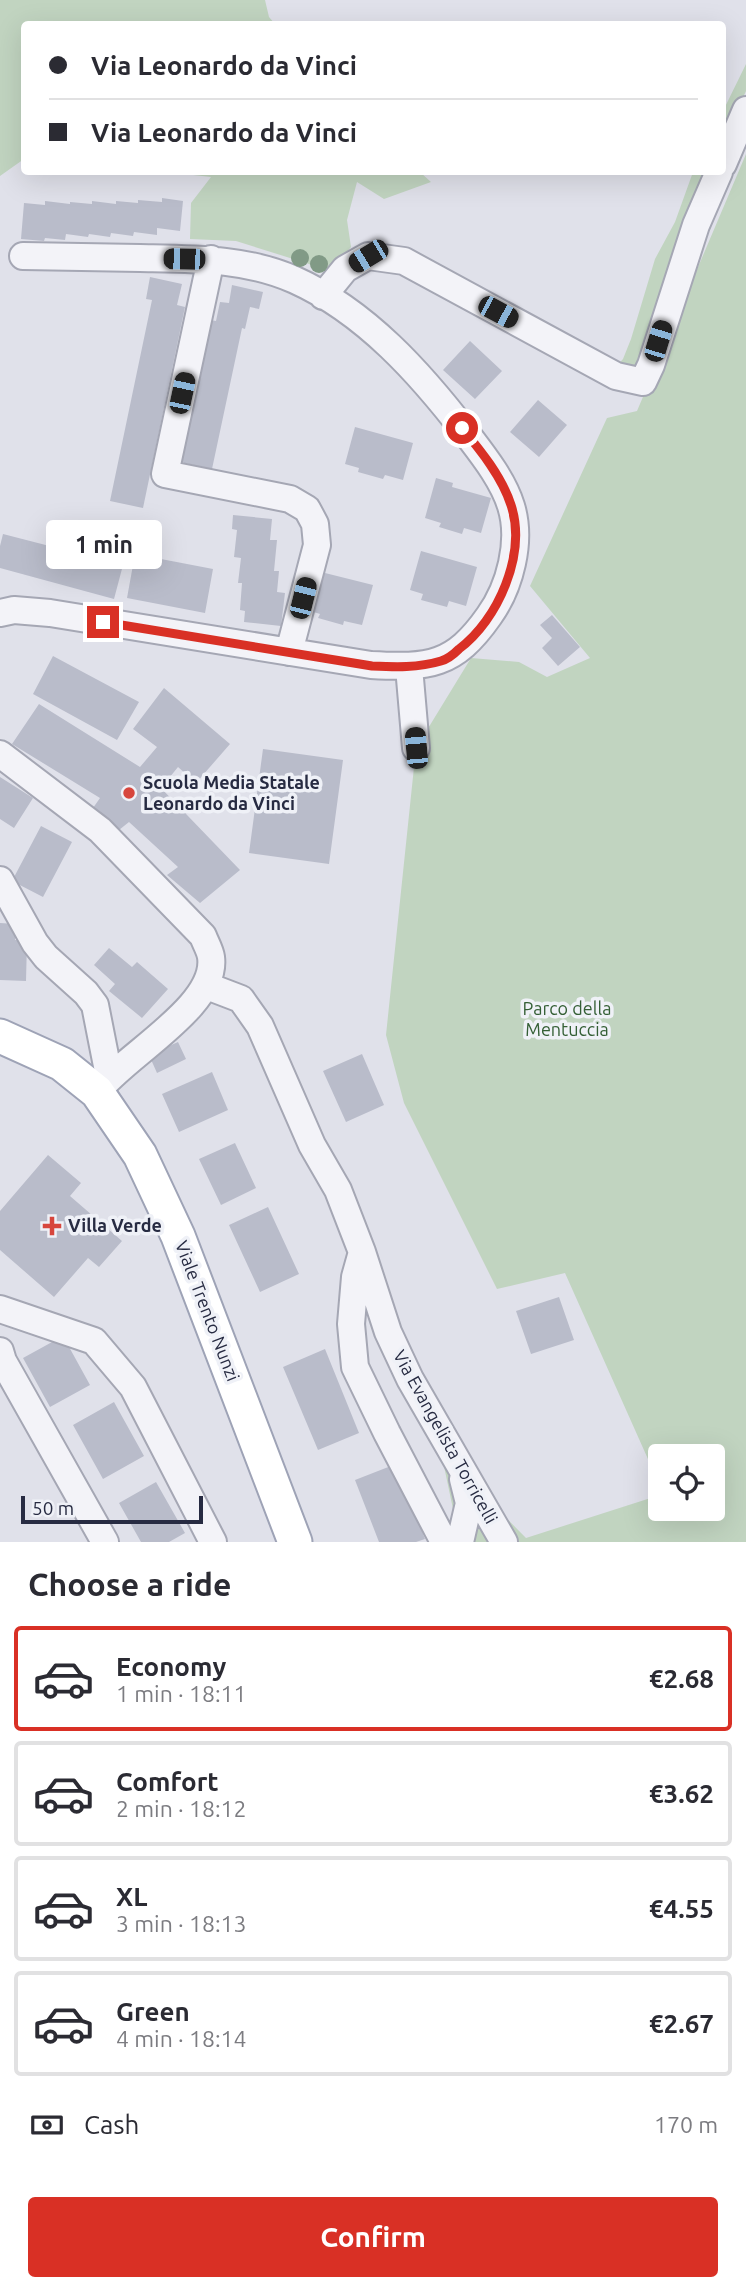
<!DOCTYPE html>
<meta charset="utf-8">
<style>
:root{--surface:#fff;--page:#f7f7f7;--text:#2b2b33;--muted:#7c7c81;--line:#e1e1e2;--accent:#d93025}
body{margin:0;font-family:Ubuntu,sans-serif;background:var(--page);color:var(--text);height:100vh;display:flex;flex-direction:column;font-size:26px;white-space:nowrap}
*{box-sizing:border-box;margin:0}
p{font-size:23px;color:var(--muted)}
.icon{flex:none;width:38px;height:38px;fill:none;stroke:currentColor;stroke-width:2;stroke-linecap:round;stroke-linejoin:round}
.map{position:relative;height:1542px;overflow:hidden}
.panel{display:flex;flex-direction:column;background:var(--surface);flex:1}
.panel>*{flex:none}
.hud{position:absolute;left:21px;top:21px;width:705px;height:154px;border-radius:7px;box-shadow:0 7px 28px #0002;display:grid;align-content:center;height:154px;padding:0 28px;background:var(--surface)}
.fabs{position:absolute;left:648px;top:1444px;display:grid;gap:14px}
.fabs a{display:grid;place-items:center;width:77px;height:77px;border-radius:7px;background:var(--surface);box-shadow:0 7px 28px #0002;font-size:35px}
.scale{position:absolute;left:21px;bottom:18px;width:182px;box-sizing:border-box;padding-left:7px;border:4px solid #272b42;border-top:0;font-size:19px;line-height:24px;white-space:nowrap;color:#272b42;-webkit-text-stroke:5px #eff1f7;paint-order:stroke}
.end{position:absolute;width:32px;height:32px;margin:-16px;border:9px solid #d93025;background:#fff;box-shadow:0 0 0 4px #fff}
.from{border-radius:50%}
.bubble{position:absolute;height:49px;border-radius:7px;background:var(--surface);box-shadow:0 7px 28px #0002;font-size:23px;font-weight:700;line-height:49px;text-align:center}
.car{position:absolute;width:21px;height:42px;margin:-21px -10px;border-radius:9px;box-shadow:0 0 5px 2px #0007;background:linear-gradient(#222 24%,#8ab4d8 0 40%,#222 0 76%,#8ab4d8 0 86%,#222 0)}
.hud b{display:flex;align-items:center;gap:24px;height:66px;font-size:26px}
.hud b+b{border-top:2px solid var(--line)}
.hud i{width:18px;height:18px;background:var(--text)}
ul{padding:0;list-style:none}
li{display:flex;align-items:center;gap:21px;height:105px;margin:0 14px 10px;padding:0 14px;border:4px solid var(--line);border-radius:7px}
li div{flex:1}
li b{display:block;font-size:26px}
li em{font-style:normal;font-weight:700}
li.on{border-color:var(--accent)}
li>.icon{width:63px;height:63px;stroke-width:1.5}
h2{padding:0 28px;font-size:32px;line-height:84px}
.pay{display:flex;align-items:center;gap:18px;height:77px;padding:0 28px;font-size:26px}
.pay p{margin-inline-start:auto}
.primary-button{display:flex;gap:14px;margin-top:auto;padding:14px 28px}
.primary-button a{flex:1;height:80px;border-radius:7px;background:var(--accent);color:#fff;font-size:28px;font-weight:700;line-height:80px;text-align:center}
.map>svg:first-child{display:block}
.green{fill:#c1d4c0}
.building{fill:#b9bcca}
.lines{fill:none;stroke-linecap:round;stroke-linejoin:round}
.minor-casing{stroke:#a5a7b4;stroke-width:30}
.major-casing{stroke:#9ea3b6;stroke-width:37}
.minor{stroke:#f3f3f8;stroke-width:26}
.major{stroke:#fff;stroke-width:33}
.tree{fill:#819a86}
.route{stroke:#d93025;stroke-width:9}
.poi-dot{fill:#d7463d;stroke:#eff1f7;stroke-width:2.5}
.labels{text-anchor:middle;stroke-width:7;stroke-linejoin:round;paint-order:stroke}
.poi-label{font-size:18px;font-weight:bold;fill:#272b42;stroke:#eff1f7;text-anchor:start}
.park-label{font-size:18px;fill:#345f35;stroke:#eff1f7}
.street-label{font-size:18px;fill:#272b42;stroke:#eff1f7}
</style>
<div class="map">
<svg width="746" height="1542" viewBox="0 0 746 1542">
<rect width="100%" height="100%" fill="#e0e1ea"/>
<path class="green" d="M 0,0 L 265,0 L 269,17 L 275,24 L 24,24 L 24,159 L 0,176 Z
M 746,64 L 746,91 L 723,141 L 723,111 Z
M 746,154 L 746,1542 L 460,1542 L 441,1452 L 526,1538 L 660,1495 L 660,1508 L 712,1508 L 712,1456 L 660,1456 L 660,1486 L 565,1273 L 497,1289 L 404,1103 L 386,1035 L 416,748 L 471,658 L 519,662 L 547,677 L 590,658 L 530,586 L 607,418 L 637,411 Z
M 166,172 L 420,172 L 431,182 L 384,199 L 357,182 L 347,220 L 351,247 L 329,273 L 309,264 L 236,241 L 190,239 L 191,203 L 211,177 Z
M 693,172 L 710,172 L 657,323 L 632,377 L 613,370 L 623,359 L 631,339 L 655,259 L 675,222 Z"/>
<path class="building" d="M 162,198 L 183,201 L 180,231 L 157,228 L 157,235 L 134,232 L 133,236 L 111,233 L 110,237 L 89,234 L 88,237 L 66,234 L 65,240 L 45,238 L 44,241 L 21,239 L 24,203 L 45,205 L 45,201 L 70,204 L 70,202 L 92,204 L 92,201 L 116,204 L 116,201 L 138,203 L 138,200 L 162,202 Z
M 150,277 L 182,284 L 177,305 L 185,307 L 143,508 L 110,501 L 152,300 L 146,299 Z
M 232,285 L 263,292 L 259,309 L 250,307 L 245,329 L 242,328 L 212,469 L 180,462 L 210,320 L 216,321 L 220,302 L 229,303 Z
M 470,341 L 502,371 L 475,399 L 443,370 Z
M 538,400 L 567,425 L 539,457 L 510,432 Z
M 355,427 L 413,443 L 403,480 L 385,475 L 383,479 L 358,472 L 359,468 L 345,464 Z
M 436,478 L 453,483 L 452,487 L 491,498 L 481,533 L 464,528 L 462,534 L 439,527 L 441,523 L 425,518 Z
M 233,515 L 272,519 L 270,540 L 277,540 L 274,571 L 279,571 L 277,592 L 285,593 L 281,626 L 244,622 L 245,611 L 240,610 L 242,583 L 238,583 L 241,558 L 234,557 L 237,530 L 232,529 Z
M 3,534 L 123,565 L 114,599 L 0,568 L 0,546 Z
M 421,551 L 477,567 L 466,606 L 449,601 L 447,607 L 421,600 L 423,594 L 410,590 Z
M 135,554 L 213,569 L 205,613 L 127,598 Z
M 317,571 L 373,585 L 362,625 L 344,621 L 343,625 L 318,618 L 320,614 L 307,610 Z
M 552,615 L 580,647 L 558,666 L 542,648 L 552,638 L 540,625 Z
M 53,656 L 139,702 L 117,740 L 33,694 Z
M 164,688 L 230,744 L 196,783 L 178,767 L 161,788 L 240,870 L 200,903 L 167,875 L 178,867 L 129,822 L 119,830 L 93,808 L 100,798 L 12,744 L 39,704 L 140,767 L 157,747 L 133,729 Z
M 263,749 L 343,760 L 329,864 L 249,853 Z
M 0,777 L 33,798 L 14,828 L 0,819 Z
M 41,826 L 72,842 L 43,897 L 12,881 Z
M 0,923 L 16,924 L 15,940 L 27,941 L 26,981 L 0,980 Z
M 109,948 L 132,967 L 137,962 L 168,989 L 142,1018 L 109,991 L 115,984 L 94,965 Z
M 178,1042 L 186,1059 L 157,1073 L 149,1055 Z
M 362,1054 L 384,1105 L 346,1122 L 323,1071 Z
M 212,1072 L 228,1110 L 179,1132 L 162,1094 Z
M 235,1143 L 256,1188 L 221,1205 L 199,1159 Z
M 48,1155 L 81,1183 L 70,1196 L 122,1241 L 99,1267 L 88,1258 L 54,1297 L 0,1250 L 0,1211 Z
M 268,1207 L 299,1274 L 260,1292 L 229,1225 Z
M 559,1297 L 574,1340 L 531,1354 L 516,1311 Z
M 63,1336 L 90,1385 L 50,1407 L 23,1358 Z
M 325,1349 L 359,1433 L 318,1450 L 283,1367 Z
M 114,1402 L 144,1456 L 103,1479 L 73,1425 Z
M 396,1464 L 425,1539 L 416,1542 L 379,1542 L 355,1480 Z
M 156,1482 L 185,1533 L 169,1542 L 141,1542 L 119,1503 Z"/>
<g class="lines">
<g class="minor-casing">
<path id="minor" d="M 723,164 L 746,110
M 211,259 L 165,474 L 290,499 L 307,509 L 315,524 L 317,545 L 289,652
M 323,296 L 345,269 L 368,256 L 404,261 L 616,376 L 643,382 L 651,365 L 696,225 L 719,172
M 0,613 L 14,610 L 50,613 L 371,665 C 429,668 454,666 489,616 C 510,587 522,541 511,506 C 503,480 483,455 467,434 C 421,374 366,312 295,280 C 246,258 193,259 140,258 C 101,257 62,257 23,256
M 409,667 L 416,748
M 0,754 L 100,830 L 203,936 C 205,942 210,950 211,957 C 218,1006 125,1055 97,1092
M 0,880 L 35,943 L 46,957 L 86,993 L 95,1005 L 109,1076
M 207,986 L 241,999 L 260,1026 L 312,1145 L 338,1190 L 362,1252 L 388,1332 L 410,1379 L 504,1542
M 362,1252 L 355,1277 L 351,1324 L 355,1367 L 387,1433 L 444,1542
M 0,1309 L 94,1341 L 133,1387 L 213,1542
M 0,1351 L 3,1361 L 105,1542
M 460,1542 L 469,1503 L 463,1479"/>
</g>
<g class="major-casing">
<path id="major" d="M 0,1036 L 62,1064 L 97,1092 L 140,1155 L 178,1236 L 295,1542"/>
</g>
<use href="#minor" class="minor"/>
<use href="#major" class="major"/>
</g>
<g class="tree">
<circle cx="300" cy="258" r="9"/>
<circle cx="319" cy="264" r="9"/>
</g>
<g class="lines">
<path class="route" d="M 103,622 L 372,666 C 395,667 418,668 441,661 C 448,659 454,654 459,649 C 498,620 527,554 511,505 C 502,477 481,451 462,428"/>
</g>
<g class="poi-dot">
<circle cx="129" cy="793" r="7"/>
<path d="M48.5 1215.5h7v7h7v7h-7v7h-7v-7h-7v-7h7z"/>
</g>
<g class="labels">
<g class="poi-label">
<text x="143" y="789">Scuola Media Statale<tspan x="143" dy="21">Leonardo da Vinci</tspan></text>
<text x="68" y="1232">Villa Verde</text>
</g>
<g class="park-label">
<text x="567" y="1015">Parco della<tspan x="567" dy="21">Mentuccia</tspan></text>
</g>
<g class="street-label">
<text transform="translate(207 1311) rotate(69)" y="6">Viale Trento Nunzi</text>
<text transform="translate(445 1437) rotate(61)" y="6">Via Evangelista Torricelli</text>
</g>
</g>
</svg>
<div class="fabs">
<a><svg class="icon" aria-label="locate" viewBox="0 0 24 24"><circle cx="12" cy="12" r="6"/><path d="M12 2v4M12 18v4M2 12h4M18 12h4"/></svg></a>
</div>
<div class="scale">50 m</div>
<i class="end from" style="left:462px;top:428px"></i>
<i class="end" style="left:103px;top:622px"></i>
<div class="bubble" style="left:46px;top:520px;width:116px">1 min</div>
<i class="car" style="left:368px;top:256px;rotate:239deg"></i>
<i class="car" style="left:184px;top:259px;rotate:271deg"></i>
<i class="car" style="left:498px;top:312px;rotate:118deg"></i>
<i class="car" style="left:658px;top:341px;rotate:17deg"></i>
<i class="car" style="left:182px;top:393px;rotate:12deg"></i>
<i class="car" style="left:303px;top:598px;rotate:14deg"></i>
<i class="car" style="left:416px;top:748px;rotate:355deg"></i>
<div class="hud">
<b><i class="from"></i>Via Leonardo da Vinci</b>
<b><i></i>Via Leonardo da Vinci</b>
</div>
</div>
<section class="panel">
<h2>Choose a ride</h2>
<ul>
<li class="on"><svg class="icon" aria-label="car" viewBox="0 0 24 24"><path d="M5 17H2v-5l4-1 3-4h7l3 4 3 1v5h-3M9 17h6M6 11h13"/><circle cx="7" cy="17" r="2"/><circle cx="17" cy="17" r="2"/></svg><div><b>Economy</b><p>1 min · 18:11</p></div><em>€2.68</em></li>
<li><svg class="icon" aria-label="car" viewBox="0 0 24 24"><path d="M5 17H2v-5l4-1 3-4h7l3 4 3 1v5h-3M9 17h6M6 11h13"/><circle cx="7" cy="17" r="2"/><circle cx="17" cy="17" r="2"/></svg><div><b>Comfort</b><p>2 min · 18:12</p></div><em>€3.62</em></li>
<li><svg class="icon" aria-label="car" viewBox="0 0 24 24"><path d="M5 17H2v-5l4-1 3-4h7l3 4 3 1v5h-3M9 17h6M6 11h13"/><circle cx="7" cy="17" r="2"/><circle cx="17" cy="17" r="2"/></svg><div><b>XL</b><p>3 min · 18:13</p></div><em>€4.55</em></li>
<li><svg class="icon" aria-label="car" viewBox="0 0 24 24"><path d="M5 17H2v-5l4-1 3-4h7l3 4 3 1v5h-3M9 17h6M6 11h13"/><circle cx="7" cy="17" r="2"/><circle cx="17" cy="17" r="2"/></svg><div><b>Green</b><p>4 min · 18:14</p></div><em>€2.67</em></li>
</ul>
<div class="pay"><svg class="icon" aria-label="cash" viewBox="0 0 24 24"><path d="M3 7h18v10H3z"/><circle cx="12" cy="12" r="2"/></svg>Cash<p>170 m</p></div>
<div class="primary-button"><a>Confirm</a></div>
</section>
